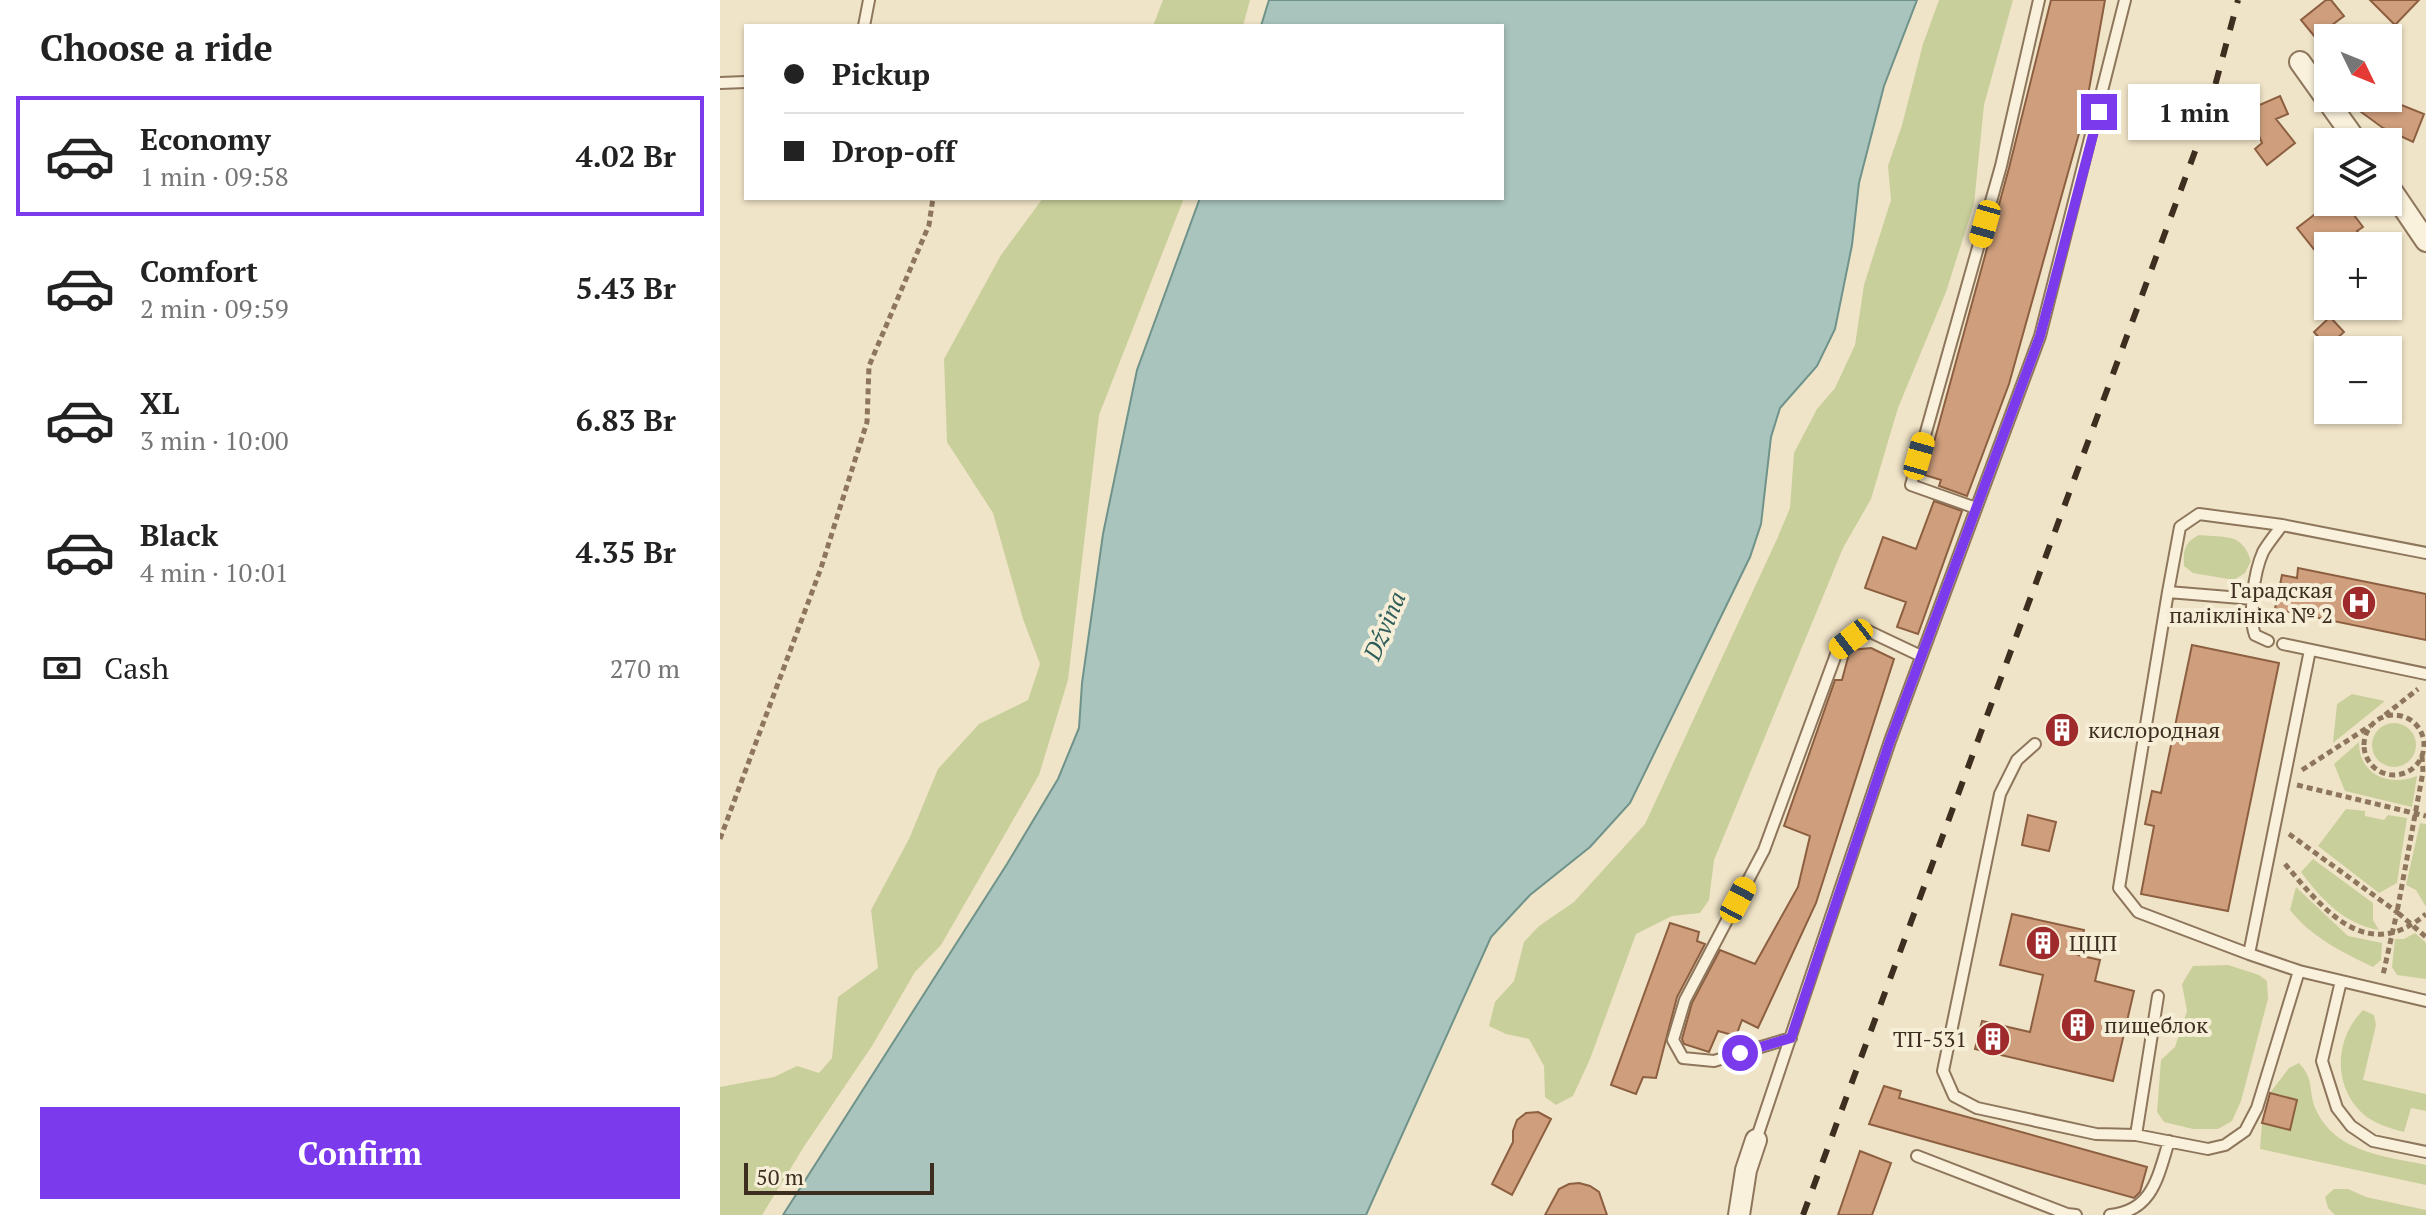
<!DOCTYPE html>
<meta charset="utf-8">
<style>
:root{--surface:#fff;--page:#f2f2f2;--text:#222;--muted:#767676;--line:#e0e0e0;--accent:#7c3aed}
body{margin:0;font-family:"PT Serif",serif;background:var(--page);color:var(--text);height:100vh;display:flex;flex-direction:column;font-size:30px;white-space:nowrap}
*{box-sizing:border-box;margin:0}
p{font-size:26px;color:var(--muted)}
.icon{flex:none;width:44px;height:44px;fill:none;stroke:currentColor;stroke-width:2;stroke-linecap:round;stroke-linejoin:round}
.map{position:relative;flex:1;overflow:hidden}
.side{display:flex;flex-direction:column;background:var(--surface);width:720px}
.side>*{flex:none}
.guide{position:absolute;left:24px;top:24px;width:760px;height:176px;border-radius:0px;box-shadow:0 2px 6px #0004;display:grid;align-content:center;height:176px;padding:0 40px;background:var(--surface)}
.needle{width:52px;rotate:133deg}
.controls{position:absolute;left:1594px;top:24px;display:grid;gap:16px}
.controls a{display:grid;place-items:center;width:88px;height:88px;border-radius:0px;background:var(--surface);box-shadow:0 2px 6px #0004;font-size:40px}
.scale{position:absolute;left:24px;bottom:20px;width:190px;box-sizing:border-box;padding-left:8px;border:4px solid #3d2e20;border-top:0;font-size:22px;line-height:28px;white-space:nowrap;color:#3d2e20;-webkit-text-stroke:6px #f7eed8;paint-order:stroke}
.end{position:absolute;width:36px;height:36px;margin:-18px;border:10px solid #7c3aed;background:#fff;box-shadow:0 0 0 4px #fff}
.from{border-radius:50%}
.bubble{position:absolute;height:56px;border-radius:0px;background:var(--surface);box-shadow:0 2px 6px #0004;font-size:26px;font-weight:700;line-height:56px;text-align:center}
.car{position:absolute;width:24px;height:48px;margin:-24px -12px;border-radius:10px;box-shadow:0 0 6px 2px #0007;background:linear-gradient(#f5c518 24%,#345 0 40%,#f5c518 0 76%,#345 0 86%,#f5c518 0)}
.guide b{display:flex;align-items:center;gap:28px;height:76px;font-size:30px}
.guide b+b{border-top:2px solid var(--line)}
.guide i{width:20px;height:20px;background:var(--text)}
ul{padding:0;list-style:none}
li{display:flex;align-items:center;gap:24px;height:120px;margin:0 16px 12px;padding:0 24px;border:4px solid transparent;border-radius:0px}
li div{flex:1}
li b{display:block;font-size:30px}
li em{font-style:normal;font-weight:700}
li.selected{border-color:var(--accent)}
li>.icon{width:72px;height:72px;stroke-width:1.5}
h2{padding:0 40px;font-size:36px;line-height:96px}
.pay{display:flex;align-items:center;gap:20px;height:88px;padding:0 40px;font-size:30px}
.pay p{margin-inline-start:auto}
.primary-button{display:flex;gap:16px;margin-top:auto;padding:16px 40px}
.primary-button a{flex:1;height:92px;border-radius:0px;background:var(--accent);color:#fff;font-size:32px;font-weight:700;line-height:92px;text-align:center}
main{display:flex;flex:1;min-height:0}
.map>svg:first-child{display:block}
.green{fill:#c9cf9b}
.water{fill:#a9c4bc;stroke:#6f938a;stroke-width:2}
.building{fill:#cf9f7d;stroke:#8d5f41;stroke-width:2}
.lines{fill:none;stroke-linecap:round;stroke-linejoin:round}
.service-casing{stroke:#8d765c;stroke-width:14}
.minor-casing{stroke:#8d765c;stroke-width:24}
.path{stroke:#8d765c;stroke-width:5;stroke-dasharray:6 4;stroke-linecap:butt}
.service{stroke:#faf1dc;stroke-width:10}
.minor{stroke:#faf1dc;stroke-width:20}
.rail{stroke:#3d2e20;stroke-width:6;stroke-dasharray:14 14;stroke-linecap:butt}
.route{stroke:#7c3aed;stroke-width:10}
.labels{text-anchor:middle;stroke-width:8;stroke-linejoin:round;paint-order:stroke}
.poi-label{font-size:22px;fill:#3d2e20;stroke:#f7eed8;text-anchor:start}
.water-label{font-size:24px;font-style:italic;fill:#2f5d5a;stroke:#f7eed8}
</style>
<main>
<section class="side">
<h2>Choose a ride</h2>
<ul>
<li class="selected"><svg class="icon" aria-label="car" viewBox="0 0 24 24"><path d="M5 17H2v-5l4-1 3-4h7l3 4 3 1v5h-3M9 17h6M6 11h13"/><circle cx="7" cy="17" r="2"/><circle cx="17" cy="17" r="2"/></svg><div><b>Economy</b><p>1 min · 09:58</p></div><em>4.02 Br</em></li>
<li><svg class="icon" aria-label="car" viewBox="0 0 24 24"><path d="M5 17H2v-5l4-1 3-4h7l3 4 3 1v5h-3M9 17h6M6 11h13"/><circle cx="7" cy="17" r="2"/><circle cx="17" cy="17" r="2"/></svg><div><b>Comfort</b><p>2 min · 09:59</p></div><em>5.43 Br</em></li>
<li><svg class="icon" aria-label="car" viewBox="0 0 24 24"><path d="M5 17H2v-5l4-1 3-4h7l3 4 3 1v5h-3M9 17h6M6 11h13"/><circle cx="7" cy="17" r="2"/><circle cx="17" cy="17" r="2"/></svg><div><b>XL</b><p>3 min · 10:00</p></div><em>6.83 Br</em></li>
<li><svg class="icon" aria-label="car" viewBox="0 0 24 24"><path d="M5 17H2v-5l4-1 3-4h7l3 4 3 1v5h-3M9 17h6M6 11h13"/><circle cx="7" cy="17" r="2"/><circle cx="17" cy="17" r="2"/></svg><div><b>Black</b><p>4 min · 10:01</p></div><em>4.35 Br</em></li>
</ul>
<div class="pay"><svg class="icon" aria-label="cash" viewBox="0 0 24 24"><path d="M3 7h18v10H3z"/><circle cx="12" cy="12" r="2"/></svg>Cash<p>270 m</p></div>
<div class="primary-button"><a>Confirm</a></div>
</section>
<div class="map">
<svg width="1706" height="1215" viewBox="0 0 1706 1215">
<rect width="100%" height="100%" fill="#f0e4c8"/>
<path class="green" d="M 443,0 L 530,0 L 523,26 L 433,26 Z
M 1219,0 L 1293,0 L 1264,105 L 1254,204 L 1226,292 L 1178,408 L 1151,499 L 1123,548 L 994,860 L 989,900 L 980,913 L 952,916 L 916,934 L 870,1059 L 853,1096 L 836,1105 L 825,1097 L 824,1066 L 809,1039 L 786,1034 L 769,1026 L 775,1002 L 794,981 L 804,942 L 819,926 L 854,902 L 925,824 L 1057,539 L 1070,508 L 1074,453 L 1097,409 L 1115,388 L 1135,345 L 1144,285 L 1171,200 L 1168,166 L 1182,125 L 1203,44 Z
M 323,198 L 464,198 L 379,415 L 348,680 L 319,775 L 221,945 L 195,972 L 152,1046 L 85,1145 L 42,1215 L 0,1215 L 0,1087 L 54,1077 L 77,1066 L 99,1073 L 112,1058 L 118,997 L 158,968 L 151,910 L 189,839 L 218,769 L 259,724 L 308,700 L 320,664 L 303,619 L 273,513 L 227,442 L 224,359 L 281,255 Z
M 1479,535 C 1505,538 1522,532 1531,561 L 1525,573 L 1514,580 L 1473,573 L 1464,566 C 1463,551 1464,542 1479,535 Z
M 1632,694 L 1665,701 L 1613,743 L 1617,704 Z
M1652 745a22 22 0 1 1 44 0a22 22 0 1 1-44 0Z
M 1639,742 C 1639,775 1669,787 1697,776 L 1692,807 L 1625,791 L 1614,764 Z
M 1626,809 L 1645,811 L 1645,816 L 1664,820 L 1668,815 L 1687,818 L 1677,883 L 1659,893 L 1598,846 Z
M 1700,823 L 1706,824 L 1706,907 L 1696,890 L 1686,885 Z
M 1593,859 L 1653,903 L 1653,920 L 1659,930 C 1624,924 1602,900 1581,872 Z
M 1576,887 L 1628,936 L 1662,943 L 1661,960 L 1653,967 C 1623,953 1590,936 1570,910 Z
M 1695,933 L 1706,943 L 1706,979 L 1677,975 L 1672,967 L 1675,939 L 1684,939 Z
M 1508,965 L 1539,975 L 1547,981 L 1548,999 L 1521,1101 L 1512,1121 L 1498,1129 L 1473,1129 L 1444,1122 L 1437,1112 L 1441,1060 L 1455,1047 L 1467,1011 L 1462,984 L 1473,966 Z
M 1643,1010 L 1654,1015 L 1656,1025 L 1643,1080 L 1706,1094 L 1706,1111 L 1691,1108 L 1684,1132 C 1669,1128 1651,1123 1640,1111 C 1612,1082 1616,1037 1643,1010 Z
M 1579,1063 C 1595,1080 1588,1092 1596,1110 C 1616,1153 1665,1156 1706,1165 L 1706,1185 L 1540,1149 L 1542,1123 L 1577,1100 L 1550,1093 L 1569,1068 Z
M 1614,1189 L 1628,1189 L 1646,1197 L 1706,1210 L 1706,1215 L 1615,1215 L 1608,1208 L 1605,1197 Z"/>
<path class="water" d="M 549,0 L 1197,0 L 1164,86 L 1139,183 L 1132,245 L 1115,329 L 1097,366 L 1060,408 L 1051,437 L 1041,524 L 1030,557 L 910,803 L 870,847 L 810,895 L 771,937 L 646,1215 L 63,1215 L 287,864 L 338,779 L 359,728 L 362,683 L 383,534 L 417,370 L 480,198 L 782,198 L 782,26 L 541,26 Z"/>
<path class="building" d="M 1331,0 L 1385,0 L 1365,112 L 1289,384 L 1247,496 L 1219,486 L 1221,480 L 1205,475 L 1289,168 Z
M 1606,0 L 1611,0 L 1624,16 L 1608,28 L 1608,53 L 1581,20 Z
M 1650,0 L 1699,0 L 1675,25 Z
M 1560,96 L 1568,114 L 1556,119 L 1575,143 L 1547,165 L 1535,149 L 1542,143 L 1528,110 Z
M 1622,98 L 1664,98 L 1704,114 L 1693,142 L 1663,128 Z
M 1611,202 L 1624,202 L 1643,227 L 1637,231 L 1643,238 L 1633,246 L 1608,246 L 1608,267 L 1577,228 Z
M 1610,317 L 1624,332 L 1607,347 L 1594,332 Z
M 1214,501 L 1242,511 L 1198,634 L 1177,627 L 1186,602 L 1145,588 L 1163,537 L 1196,549 Z
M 1578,568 L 1706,594 L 1706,640 L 1555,609 L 1562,575 L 1577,578 Z
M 1472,645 L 1559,663 L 1508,911 L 1421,894 L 1434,826 L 1425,824 L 1432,791 L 1441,793 Z
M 1151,648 L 1174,659 L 1096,903 L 1038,1028 L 1022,1020 L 1016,1036 L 998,1031 L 989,1052 L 964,1044 L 962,1039 L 972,1003 L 1000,950 L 1035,964 L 1078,887 L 1090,836 L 1064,826 L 1115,680 L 1122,680 L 1130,650 Z
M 1308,815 L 1336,822 L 1329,851 L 1302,845 Z
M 1292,914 L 1364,930 L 1358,955 L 1380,960 L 1375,981 L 1414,991 L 1393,1081 L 1255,1049 L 1262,1021 L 1310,1032 L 1323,975 L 1280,965 Z
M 950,923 L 979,932 L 977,941 L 985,944 L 957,997 L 936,1078 L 923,1077 L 916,1094 L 891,1085 Z
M 1164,1086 L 1181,1091 L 1179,1098 L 1427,1167 L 1420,1192 L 1414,1198 L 1149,1124 Z
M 1550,1093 L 1577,1100 L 1570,1130 L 1542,1123 Z
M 818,1112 L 831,1119 L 792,1195 L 772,1184 L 793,1142 L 793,1131 L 797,1120 L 806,1113 Z
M 1140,1151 L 1171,1163 L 1152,1215 L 1118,1215 Z
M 859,1183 L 870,1186 L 879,1192 L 887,1215 L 825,1215 L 839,1189 L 849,1184 Z"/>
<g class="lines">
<g class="service-casing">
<path id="service" d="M 144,26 L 149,0
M 0,83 L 26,82
M 1256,508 L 1191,485 L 1281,166 L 1319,0
M 1448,592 L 1399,888 L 1418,912 L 1529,954 L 1579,971 L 1706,1001
M 1533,599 L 1448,592 L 1460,527 L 1479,514 L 1562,525 L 1706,553
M 1548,641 L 1535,635 C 1528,615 1534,572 1543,552 C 1548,543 1556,534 1562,525
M 1563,644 L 1706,674
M 1315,744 L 1297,760 L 1280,794 L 1223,1071 L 1234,1096 L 1257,1108 L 1376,1134 L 1416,1135
M 1529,954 L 1590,650
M 1621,981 L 1602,1061 L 1617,1108 L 1631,1126 L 1653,1141 L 1706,1152
M 1438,996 L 1416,1135 L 1488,1149 L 1505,1145 L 1525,1131 L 1537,1108 L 1579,971
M 1071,1038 L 994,1061 L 963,1058 L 953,1040 L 965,1000 L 1044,850 L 1118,649 L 1144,629 L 1201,656
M 1036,1140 L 1170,741 L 1320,336 L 1405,0
M 1197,1156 L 1347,1214 L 1356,1215
M 1390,1215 C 1433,1211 1438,1176 1449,1141"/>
</g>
<g class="minor-casing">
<path id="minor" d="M 1580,62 L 1637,142
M 1668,185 L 1706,241
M 1019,1215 L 1026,1170 L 1036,1140"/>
</g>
<path class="path" d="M 1665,715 L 1698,689
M1644 745a30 30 0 1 1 60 0a30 30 0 1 1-60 0Z
M 1702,756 L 1703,772 L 1677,912 L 1706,937
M 1582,770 L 1650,726
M 1577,785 L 1706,816
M 1569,834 L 1677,912 L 1663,975
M 0,839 L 101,568 L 147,422 L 149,366 L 209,225 L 213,198
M 1565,864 C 1603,909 1646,965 1706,914"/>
<use href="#service" class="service"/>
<use href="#minor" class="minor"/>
<path class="rail" d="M 1083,1215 L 1484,127 L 1518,0"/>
</g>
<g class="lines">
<path class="route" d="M 1020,1053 L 1071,1038 L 1170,741 L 1320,336 L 1379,112"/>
</g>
<defs>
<g id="hospital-disc" transform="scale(1.8)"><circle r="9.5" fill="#9e2a2b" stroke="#f7eed8"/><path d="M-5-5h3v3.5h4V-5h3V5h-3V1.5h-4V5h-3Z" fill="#fff"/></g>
<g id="building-disc" transform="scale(1.8)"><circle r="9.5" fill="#9e2a2b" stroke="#f7eed8"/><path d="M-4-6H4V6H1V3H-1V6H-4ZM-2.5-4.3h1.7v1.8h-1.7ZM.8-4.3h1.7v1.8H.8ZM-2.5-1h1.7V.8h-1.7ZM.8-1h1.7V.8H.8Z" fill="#fff"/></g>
</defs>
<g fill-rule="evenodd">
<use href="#hospital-disc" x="1639" y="603"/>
<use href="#building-disc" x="1342" y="730"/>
<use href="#building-disc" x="1323" y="943"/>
<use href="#building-disc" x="1358" y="1025"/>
<use href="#building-disc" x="1273" y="1039"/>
</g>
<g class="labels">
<g class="poi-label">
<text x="1613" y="598" text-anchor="end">Гарадская<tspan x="1613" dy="25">паліклініка № 2</tspan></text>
<text x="1368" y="738">кислородная</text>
<text x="1349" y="951">ЦЦП</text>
<text x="1384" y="1033">пищеблок</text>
<text x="1247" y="1047" text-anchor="end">ТП-531</text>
</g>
<g class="water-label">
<text transform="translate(665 626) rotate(-67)" y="8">Dźvina</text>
</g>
</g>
</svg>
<div class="controls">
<a><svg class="needle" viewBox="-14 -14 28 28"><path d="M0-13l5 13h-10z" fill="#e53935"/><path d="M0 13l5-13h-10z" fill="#767676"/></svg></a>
<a><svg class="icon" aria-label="layers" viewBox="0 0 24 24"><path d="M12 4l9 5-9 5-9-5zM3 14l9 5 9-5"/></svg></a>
<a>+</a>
<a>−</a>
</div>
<div class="scale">50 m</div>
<i class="end from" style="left:1020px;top:1053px"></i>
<i class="end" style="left:1379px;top:112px"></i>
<div class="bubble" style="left:1408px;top:84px;width:132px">1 min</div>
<i class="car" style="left:1265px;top:224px;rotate:196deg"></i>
<i class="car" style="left:1199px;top:456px;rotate:16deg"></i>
<i class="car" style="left:1131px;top:639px;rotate:232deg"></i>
<i class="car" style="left:1018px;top:900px;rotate:28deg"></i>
<div class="guide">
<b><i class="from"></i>Pickup</b>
<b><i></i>Drop-off</b>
</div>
</div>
</main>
